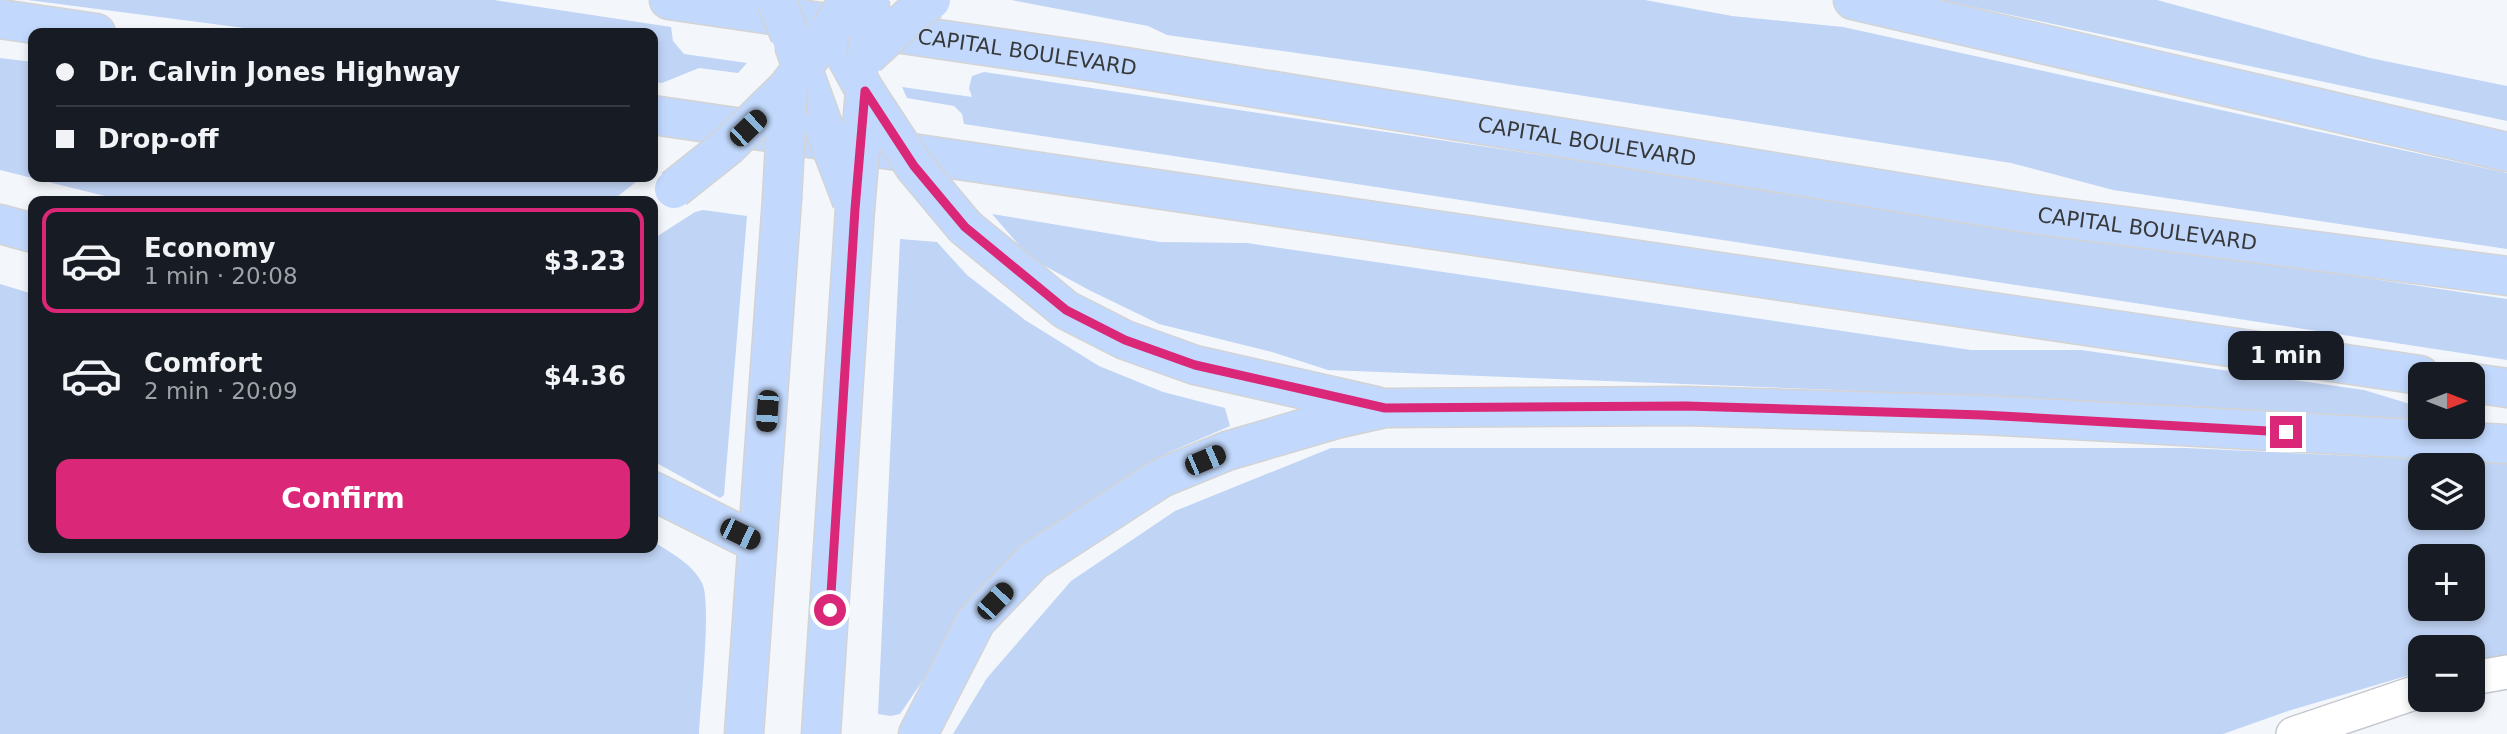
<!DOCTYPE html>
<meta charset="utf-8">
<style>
:root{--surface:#171b24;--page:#242831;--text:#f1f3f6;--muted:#9ea1a6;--line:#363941;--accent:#db2777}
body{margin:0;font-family:"DejaVu Sans",sans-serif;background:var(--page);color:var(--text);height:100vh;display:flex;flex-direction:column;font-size:26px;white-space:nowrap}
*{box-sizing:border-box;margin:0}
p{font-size:23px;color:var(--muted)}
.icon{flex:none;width:38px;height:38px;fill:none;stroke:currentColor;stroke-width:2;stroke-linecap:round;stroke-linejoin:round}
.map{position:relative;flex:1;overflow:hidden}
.side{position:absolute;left:28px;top:196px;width:630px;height:357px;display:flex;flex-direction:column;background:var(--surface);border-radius:14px;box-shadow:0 4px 10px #0003}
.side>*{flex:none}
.guide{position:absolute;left:28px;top:28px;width:630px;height:154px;border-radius:14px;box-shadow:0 4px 10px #0003;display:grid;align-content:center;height:154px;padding:0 28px;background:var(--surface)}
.needle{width:46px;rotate:90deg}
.controls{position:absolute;left:2408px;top:362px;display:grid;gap:14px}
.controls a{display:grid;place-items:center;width:77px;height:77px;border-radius:14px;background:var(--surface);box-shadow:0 4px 10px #0003;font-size:35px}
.end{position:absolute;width:32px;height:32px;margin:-16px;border:9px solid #db2777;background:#fff;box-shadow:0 0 0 4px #fff}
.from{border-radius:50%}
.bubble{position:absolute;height:49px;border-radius:14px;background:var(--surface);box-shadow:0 4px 10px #0003;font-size:23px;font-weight:600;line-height:49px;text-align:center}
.car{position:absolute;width:21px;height:42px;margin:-21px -10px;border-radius:9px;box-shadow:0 0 5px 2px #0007;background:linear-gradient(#222 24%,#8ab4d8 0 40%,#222 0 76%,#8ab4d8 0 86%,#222 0)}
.guide b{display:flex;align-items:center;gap:24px;height:66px;font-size:26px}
.guide b+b{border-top:2px solid var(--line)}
.guide i{width:18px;height:18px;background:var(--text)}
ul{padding:12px 0 0;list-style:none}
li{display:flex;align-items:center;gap:21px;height:105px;margin:0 14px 10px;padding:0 14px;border:4px solid transparent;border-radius:14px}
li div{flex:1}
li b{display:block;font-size:26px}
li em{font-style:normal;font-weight:600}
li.current{border-color:var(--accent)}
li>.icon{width:63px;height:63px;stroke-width:1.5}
.button{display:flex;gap:14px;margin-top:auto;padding:14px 28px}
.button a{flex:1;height:80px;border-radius:14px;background:var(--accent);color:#fff;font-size:28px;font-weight:600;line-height:80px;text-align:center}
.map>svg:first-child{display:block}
.green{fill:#c0d4f5;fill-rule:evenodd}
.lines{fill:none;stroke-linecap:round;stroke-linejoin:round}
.street-casing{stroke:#c4c7cd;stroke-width:36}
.highway-casing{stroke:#d3d3d4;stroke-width:41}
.street{stroke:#fff;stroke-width:33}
.highway{stroke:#c2d9fd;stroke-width:38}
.highway-bridge-casing{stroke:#d3d3d4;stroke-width:41;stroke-linecap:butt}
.highway-bridge{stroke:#c2d9fd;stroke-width:38}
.route{stroke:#db2777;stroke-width:9}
.labels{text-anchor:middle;stroke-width:5;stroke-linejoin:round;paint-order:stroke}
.street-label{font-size:21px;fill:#37393b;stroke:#f3f7fc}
</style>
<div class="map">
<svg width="2507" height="734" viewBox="0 0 2507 734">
<rect width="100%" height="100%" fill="#f3f7fc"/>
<path class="green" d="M 28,0 L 494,0 L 671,27 L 673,41 L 684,54 L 747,63 L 738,73 L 699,68 L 662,83 L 653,82 L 653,33 L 283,33 Z
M 1011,0 L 1645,0 L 1732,16 L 1843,27 L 2507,173 L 2507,249 L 2113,190 L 2011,163 L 1418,70 L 1167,35 L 1148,26 Z
M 1941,0 L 2157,0 L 2370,58 L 2507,86 L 2507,121 Z
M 0,58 L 33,62 L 33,177 L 642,177 L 612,201 L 125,201 L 0,170 Z
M 984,72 L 2507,299 L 2507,360 L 964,124 L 962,114 L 954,106 L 907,98 L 902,87 L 972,97 L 969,88 L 972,76 Z
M 703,210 L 747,216 L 724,495 L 720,498 L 653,461 L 653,239 L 695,212 Z
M 992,214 L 1160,242 L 1247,243 L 1971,350 L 2081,350 L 2364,390 L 2420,407 L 2420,422 L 1837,390 L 1328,370 L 1272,352 L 1159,324 L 1089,290 L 1030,258 Z
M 900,239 L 937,242 L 967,275 L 1025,320 L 1099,366 L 1163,392 L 1225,408 L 1230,426 L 1170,452 L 1141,468 L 1087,502 L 1037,539 L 953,636 L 900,714 L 891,716 L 878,714 Z
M 0,284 L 33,294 L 33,548 L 653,548 L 653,541 C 670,553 692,563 702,583 C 712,601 700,707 699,734 L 0,734 Z
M 1331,448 L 2186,448 L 2507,463 L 2507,654 L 2473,660 L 2473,648 L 2420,648 L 2420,672 L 2288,711 L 2223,734 L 953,734 L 987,678 L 1071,581 L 1175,511 ZM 2420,466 L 2473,466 L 2473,518 L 2420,518 ZM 2420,556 L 2473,556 L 2473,609 L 2420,609 Z"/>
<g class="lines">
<g class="street-casing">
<path id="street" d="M 2473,678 L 2507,672
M 2293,734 L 2420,691"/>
</g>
<g class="highway-casing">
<g id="highway">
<path id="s1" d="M 669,0 L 1095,62 L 2032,214 L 2507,276"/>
<path d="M 1853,0 L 2507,152"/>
<path d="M 0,19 L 96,33"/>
<path d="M 795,48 L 823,125"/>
<path d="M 788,87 L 831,29 L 865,91"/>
<path d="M 653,115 L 2420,375"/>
<path d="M 0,224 L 33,233"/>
<path d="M 965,227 L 1066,310 L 1125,340 L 1195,365 L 1376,406"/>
<path d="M 2473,383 L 2507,388"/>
<path d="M 653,491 L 757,543"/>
<path d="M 744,734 L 782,199"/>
<path d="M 821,734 L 855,209"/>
<path d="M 918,734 L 976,621 L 1033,561 L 1161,478 L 1227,451 L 1336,419 L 1385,408 L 1686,406 L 1983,415 L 2507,444"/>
</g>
</g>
<use href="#street" class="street"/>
<use href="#highway" class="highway"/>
<g class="highway-bridge-casing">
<path id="highway-bridge" d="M 776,0 L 790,35
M 831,29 L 848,0
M 867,56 L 920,7 L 931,0
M 867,56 L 870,0
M 865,91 L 914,166 L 965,227
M 823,125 L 852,201
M 674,189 L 728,146 L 788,87
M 782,199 L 788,87
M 855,209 L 865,91"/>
</g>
<use href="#highway-bridge" class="highway-bridge"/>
</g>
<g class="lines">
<path class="route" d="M 830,610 L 855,209 L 865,91 L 914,166 L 965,227 L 1066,310 L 1125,340 L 1195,365 L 1385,408 L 1686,406 L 1983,415 L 2286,432"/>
</g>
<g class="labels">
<g class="street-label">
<text dy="7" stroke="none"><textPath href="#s1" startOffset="362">CAPITAL BOULEVARD</textPath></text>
<text dy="7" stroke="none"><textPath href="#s1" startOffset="929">CAPITAL BOULEVARD</textPath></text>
<text dy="7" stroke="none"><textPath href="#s1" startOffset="1496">CAPITAL BOULEVARD</textPath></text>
</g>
</g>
</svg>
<div class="controls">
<a><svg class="needle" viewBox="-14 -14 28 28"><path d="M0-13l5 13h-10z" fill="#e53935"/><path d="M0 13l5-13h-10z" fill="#9ea1a6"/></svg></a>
<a><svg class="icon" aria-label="layers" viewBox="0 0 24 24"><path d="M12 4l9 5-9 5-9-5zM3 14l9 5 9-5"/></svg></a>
<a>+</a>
<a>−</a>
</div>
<i class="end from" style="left:830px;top:610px"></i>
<i class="end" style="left:2286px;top:432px"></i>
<div class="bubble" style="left:2228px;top:331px;width:116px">1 min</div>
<i class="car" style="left:748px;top:128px;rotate:46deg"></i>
<i class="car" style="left:767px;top:411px;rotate:184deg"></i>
<i class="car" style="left:1205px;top:460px;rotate:67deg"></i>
<i class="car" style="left:740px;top:534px;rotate:116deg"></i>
<i class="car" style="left:995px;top:601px;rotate:43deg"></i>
<div class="guide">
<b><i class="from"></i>Dr. Calvin Jones Highway</b>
<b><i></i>Drop-off</b>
</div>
<section class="side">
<ul>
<li class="current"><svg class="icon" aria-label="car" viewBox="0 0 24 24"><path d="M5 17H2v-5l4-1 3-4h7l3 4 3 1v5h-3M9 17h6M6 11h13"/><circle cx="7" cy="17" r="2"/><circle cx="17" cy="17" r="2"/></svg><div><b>Economy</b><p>1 min · 20:08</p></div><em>$3.23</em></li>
<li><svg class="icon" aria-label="car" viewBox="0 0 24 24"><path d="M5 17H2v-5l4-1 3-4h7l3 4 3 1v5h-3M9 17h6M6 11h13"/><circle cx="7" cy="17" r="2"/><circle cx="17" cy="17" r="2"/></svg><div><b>Comfort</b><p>2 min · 20:09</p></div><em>$4.36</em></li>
</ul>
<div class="button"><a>Confirm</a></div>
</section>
</div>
